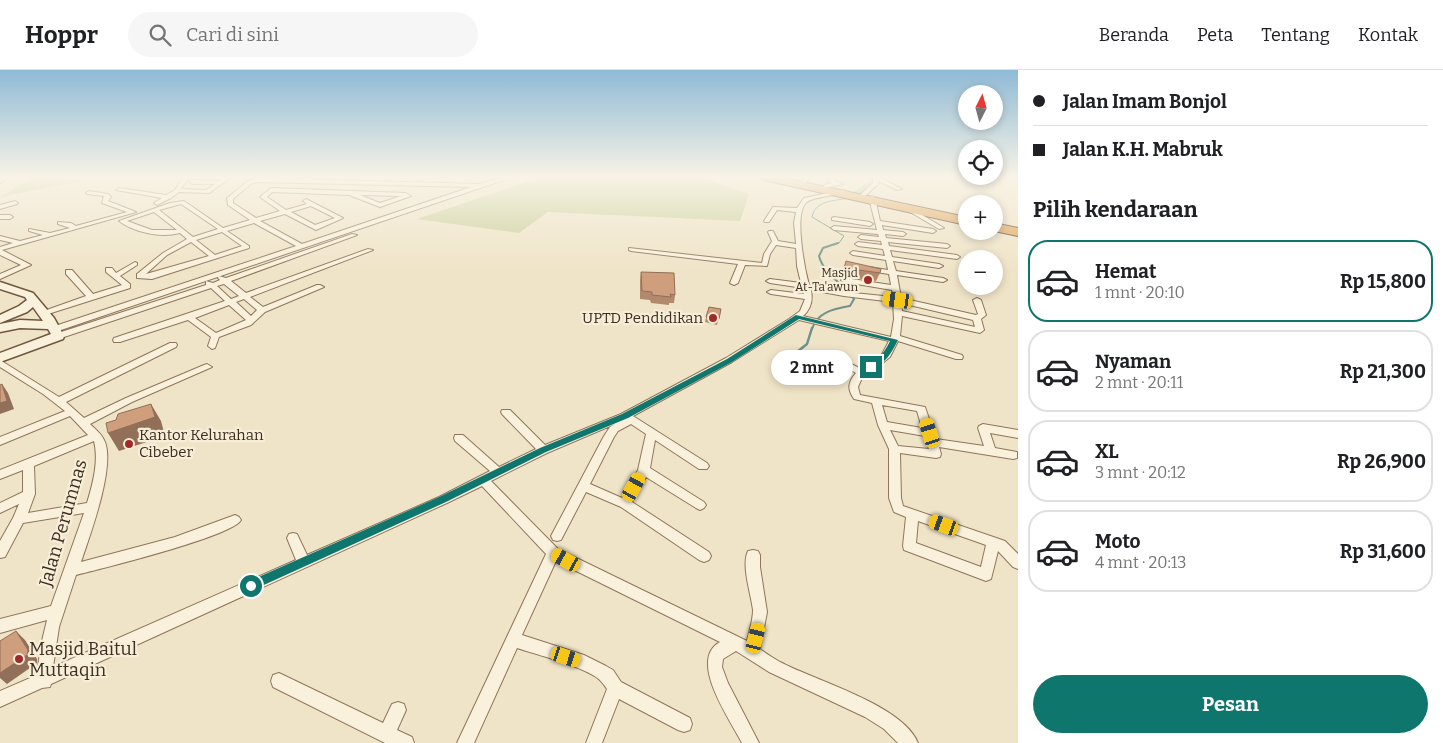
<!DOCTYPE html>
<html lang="id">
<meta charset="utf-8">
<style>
:root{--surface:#fff;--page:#f6f6f6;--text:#202124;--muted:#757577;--line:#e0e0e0;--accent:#0f766e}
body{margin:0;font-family:Bitter,serif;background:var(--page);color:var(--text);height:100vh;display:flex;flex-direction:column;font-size:19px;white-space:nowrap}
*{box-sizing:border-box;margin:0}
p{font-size:16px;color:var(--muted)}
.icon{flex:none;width:28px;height:28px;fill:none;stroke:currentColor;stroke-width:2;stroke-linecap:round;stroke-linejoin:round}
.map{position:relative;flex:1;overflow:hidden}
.drawer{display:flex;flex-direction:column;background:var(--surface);width:425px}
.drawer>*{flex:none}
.guide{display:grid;align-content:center;height:110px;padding:0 15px;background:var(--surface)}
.needle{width:32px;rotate:6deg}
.tools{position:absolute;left:958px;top:15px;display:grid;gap:10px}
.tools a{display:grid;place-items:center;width:45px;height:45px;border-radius:50%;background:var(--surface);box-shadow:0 2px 8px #0003;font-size:25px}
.end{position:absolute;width:22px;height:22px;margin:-11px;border:6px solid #0f766e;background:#fff;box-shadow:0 0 0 2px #fff}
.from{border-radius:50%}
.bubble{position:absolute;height:35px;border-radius:18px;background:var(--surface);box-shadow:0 2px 8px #0003;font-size:16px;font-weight:700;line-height:35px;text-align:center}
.car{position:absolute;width:15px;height:30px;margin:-15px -8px;border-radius:6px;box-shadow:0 0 4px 1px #0007;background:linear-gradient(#f5c518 24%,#345 0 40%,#f5c518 0 76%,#345 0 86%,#f5c518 0)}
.guide b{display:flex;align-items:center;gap:18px;height:48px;font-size:19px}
.guide b+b{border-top:1px solid var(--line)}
.guide i{width:12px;height:12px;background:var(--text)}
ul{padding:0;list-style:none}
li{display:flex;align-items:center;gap:15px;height:82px;margin:0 10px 8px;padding:0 5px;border:2px solid var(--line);border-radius:20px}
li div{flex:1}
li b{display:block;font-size:19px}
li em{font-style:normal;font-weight:700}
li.active{border-color:var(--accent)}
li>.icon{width:45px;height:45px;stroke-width:1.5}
h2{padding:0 15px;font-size:22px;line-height:60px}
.button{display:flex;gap:10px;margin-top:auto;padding:10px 15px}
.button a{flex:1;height:58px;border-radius:30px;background:var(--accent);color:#fff;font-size:20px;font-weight:700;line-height:58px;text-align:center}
header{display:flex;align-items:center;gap:30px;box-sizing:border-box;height:70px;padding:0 25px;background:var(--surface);border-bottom:1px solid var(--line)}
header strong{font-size:24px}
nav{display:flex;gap:28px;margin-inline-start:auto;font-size:18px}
.search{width:350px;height:45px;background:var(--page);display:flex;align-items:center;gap:12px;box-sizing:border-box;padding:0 18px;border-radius:28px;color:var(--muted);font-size:19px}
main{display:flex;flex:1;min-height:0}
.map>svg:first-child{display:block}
.green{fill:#c9cf9b}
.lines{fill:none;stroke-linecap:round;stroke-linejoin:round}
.stream-far2{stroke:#6f938a;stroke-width:1}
.stream-far1{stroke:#6f938a;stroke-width:2}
.stream{stroke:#6f938a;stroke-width:2.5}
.river{fill:#a9c4bc;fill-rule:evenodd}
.street-casing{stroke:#8d765c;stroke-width:2}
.secondary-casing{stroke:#6f573f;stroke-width:3}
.highway-casing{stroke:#5b4430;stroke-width:2}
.street{fill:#faf1dc;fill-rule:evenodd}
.secondary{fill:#faf1dc;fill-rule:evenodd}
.highway{fill:#e0a458;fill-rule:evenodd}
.wall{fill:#b2896c}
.shaded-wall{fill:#916f58}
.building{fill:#cf9f7d;stroke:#916f58}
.route{fill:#0f766e}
.poi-dot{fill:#9e2a2b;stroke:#f7eed8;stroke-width:2}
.labels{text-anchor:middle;stroke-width:4.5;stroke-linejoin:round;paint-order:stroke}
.far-poi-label{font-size:12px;fill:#3d2e20;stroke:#f7eed8;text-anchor:end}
.poi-label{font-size:15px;fill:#3d2e20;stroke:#f7eed8;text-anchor:end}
.near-street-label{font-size:18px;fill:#3d2e20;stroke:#f7eed8}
.near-poi-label{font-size:18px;fill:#3d2e20;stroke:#f7eed8;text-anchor:start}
</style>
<header>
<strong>Hoppr</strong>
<div class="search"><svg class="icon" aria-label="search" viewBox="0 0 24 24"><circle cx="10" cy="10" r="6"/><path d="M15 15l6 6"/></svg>Cari di sini</div>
<nav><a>Beranda</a><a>Peta</a><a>Tentang</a><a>Kontak</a></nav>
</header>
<main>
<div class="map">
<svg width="1018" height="673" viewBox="0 0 1018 673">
<rect width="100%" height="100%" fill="#f0e4c8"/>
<path class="green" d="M 35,107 L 119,107 L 87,110 L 0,127 Z
M 541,107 L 699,107 L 749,124 L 740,151 L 548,142 L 519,163 L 417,149 Z"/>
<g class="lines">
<path class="stream-far2" d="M 834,175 L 839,173 L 844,166 L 812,147 C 815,130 835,131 849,128"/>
<path class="stream-far1" d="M 812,259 C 817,242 834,239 850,236 L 854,229 C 843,213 824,205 819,186 L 823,178 L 838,173"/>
<path class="stream" d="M 797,282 L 807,274 L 812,258"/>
<path class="river" d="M 869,107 L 877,107 L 876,114 L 854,130 L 848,130 L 848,126 L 869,111 Z"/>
<g class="street-casing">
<path id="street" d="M 2,107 L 9,107 L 0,113 L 0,109 Z
M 183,107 L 189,107 L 181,119 L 206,120 L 215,114 L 192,114 L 189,112 L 192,110 L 219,111 L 225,107 L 232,107 L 209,123 L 179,122 L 171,128 L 157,135 L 154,133 L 162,128 L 116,120 L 119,118 L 166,125 L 175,120 Z
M 504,107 L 513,107 L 58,261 L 52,261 L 51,259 L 52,257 L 296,176 L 254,153 L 227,161 L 249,176 L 249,178 L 152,209 L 137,208 L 137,204 L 163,183 L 187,169 L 180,163 C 161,168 135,163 119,151 L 170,133 L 184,131 L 223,158 L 250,150 L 228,135 L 227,128 L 248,111 L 258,108 L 480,114 ZM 258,112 L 471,117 L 302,174 L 260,151 L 285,144 L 316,160 L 343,148 L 306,129 L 303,131 L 307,134 L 286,140 L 267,127 L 272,122 L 349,125 L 380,137 L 411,126 L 406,123 L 271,118 L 260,127 L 280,141 L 256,148 L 233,133 L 233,129 L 252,113 ZM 360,125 L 401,126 L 380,133 ZM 181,134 L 218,159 L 193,167 L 159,140 ZM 311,136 L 335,148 L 315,155 L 291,142 ZM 154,142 L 177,160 L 152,160 L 127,151 ZM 222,162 L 242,176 L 215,185 L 196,170 ZM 191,172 L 209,186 L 146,204 L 167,185 Z
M 804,107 L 810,107 L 804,115 L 801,113 Z
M 831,107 L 837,107 L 834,110 L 843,114 L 822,119 L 822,117 L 826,114 L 832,113 L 828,111 Z
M 873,107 L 879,107 L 902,119 L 897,120 L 879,111 L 878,114 L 864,127 L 860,127 L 860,125 L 873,113 Z
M 843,120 L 845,121 L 845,123 C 836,125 813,127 807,132 C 793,142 805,200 809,215 L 844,222 L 893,227 L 892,220 L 845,212 L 841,210 L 845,208 L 891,215 L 889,204 L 869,201 L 865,199 L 869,197 L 888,200 L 886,190 L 853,185 L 850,183 L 853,181 L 885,186 L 883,179 L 858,176 L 855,174 L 858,172 L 882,175 L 881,171 L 861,169 L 858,167 L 861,165 L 879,167 L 878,164 L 834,160 L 831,158 L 834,156 L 877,160 L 869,128 L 872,126 L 875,128 L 880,151 L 933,159 L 936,161 L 933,163 L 882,155 L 883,160 L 903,162 L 906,164 L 903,166 L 885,164 L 886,168 L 947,174 L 950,176 L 947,178 L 888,172 L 889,176 L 957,185 L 960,187 L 957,189 L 890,180 L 892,187 L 939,194 L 943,196 L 939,198 L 893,191 L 896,201 L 943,208 L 947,210 L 943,212 L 897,205 L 901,228 L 976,245 L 978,244 L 973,230 L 977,228 L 981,230 L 986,245 L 981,249 L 984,260 L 980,263 L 902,246 L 900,266 L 962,285 L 963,287 L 962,289 L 956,289 L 898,271 L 890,287 L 861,310 L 858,317 L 860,325 L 925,337 L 936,369 L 984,376 L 978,358 L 979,356 L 983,354 L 1018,360 L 1018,368 L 990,363 L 995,378 L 1017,382 L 1017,388 L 1013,389 L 939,377 L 941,384 L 940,387 L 936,388 L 900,383 L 901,428 L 903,436 L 1005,471 L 1018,484 L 1018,499 L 1013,497 L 998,481 L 991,509 L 986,511 L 904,480 L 903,476 L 906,447 L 894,442 L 889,428 L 889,379 L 878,355 L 872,333 L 854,329 C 847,319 848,312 856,303 L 829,288 L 833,285 L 836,286 L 861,299 L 881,286 L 889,271 L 799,250 L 732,292 L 633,346 L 707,393 L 709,396 L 707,399 L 699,399 L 655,370 L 650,398 L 704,432 L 706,435 L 704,438 L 700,440 L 696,438 L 646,407 L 632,432 L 709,482 L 711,486 L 709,490 L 704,492 L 699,490 L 621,437 L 586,422 L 561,470 L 557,471 L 553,470 L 551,466 L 604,366 L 610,357 L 615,354 L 547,383 L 491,411 L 558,479 L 747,571 C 749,561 753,550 753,540 C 751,524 741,495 748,481 L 753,480 L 758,481 L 760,485 L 760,497 L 767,542 L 760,579 C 767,584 773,588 780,592 C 816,611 903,635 918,673 L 898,673 L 884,659 L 865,647 L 769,602 L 736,581 L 723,589 L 722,597 L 728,613 L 759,673 L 742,673 C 731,651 687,590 720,572 L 556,491 L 522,565 L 584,585 L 606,596 L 613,600 L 621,612 L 690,648 L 692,654 L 690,660 L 684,662 L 678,660 L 619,629 L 602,673 L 586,673 L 607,619 C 604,615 601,610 596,607 C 578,595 538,585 517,578 L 474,673 L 457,673 L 546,484 L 482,416 L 447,433 L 51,614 L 50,617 L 42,618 L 0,637 L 0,621 L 37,605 L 41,575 L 47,550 L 0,563 L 0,549 L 51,536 L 84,443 L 23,453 L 5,487 L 0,488 L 0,471 L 13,448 L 19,434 L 0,443 L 0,433 L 23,422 L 23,400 L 0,409 L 0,400 L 88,365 L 70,346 L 0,375 L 0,367 L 65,341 L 43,324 L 0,297 L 0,290 L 59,327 L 170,273 L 176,273 L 177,275 L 176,277 L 66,332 L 84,348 L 126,328 L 204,295 L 207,294 L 212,297 L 132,332 L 90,354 C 95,359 102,364 105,372 C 115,398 90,465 81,492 L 175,467 L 235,445 L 239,447 L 241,450 C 233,466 100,499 76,505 L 59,557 L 53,597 L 296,490 L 287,468 L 289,464 L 293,463 L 297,464 L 307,485 L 439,427 L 490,401 L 455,371 L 454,368 L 455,365 L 463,365 L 499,397 L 536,379 L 502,344 L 501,342 L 502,340 L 510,340 L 545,375 L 621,344 L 726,288 L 789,249 L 800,241 L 805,229 L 771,224 L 767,222 L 771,220 L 804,224 L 803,218 L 770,213 L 766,211 L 770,209 L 801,213 L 797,196 L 796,178 L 776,175 L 770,184 L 767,196 L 745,195 L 738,213 L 734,215 L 730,213 L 738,194 L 631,181 L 629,180 L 629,178 L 762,193 L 764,184 L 772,171 L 768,162 L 769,161 L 773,161 L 778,171 L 796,174 L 794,153 L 796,142 L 777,140 L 769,152 L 765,152 L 764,151 L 773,137 L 797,138 L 804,128 ZM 811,220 L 844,226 L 893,232 L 894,249 L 891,267 L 803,246 C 811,239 813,230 811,220 ZM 901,233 L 973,250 L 975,257 L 902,241 ZM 882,335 L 917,341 L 922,358 L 887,352 ZM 631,354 L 646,364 L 638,400 L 622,428 L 590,414 L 614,367 L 618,361 ZM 890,360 L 925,366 L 929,379 L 898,376 ZM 94,371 C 99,391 93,413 87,433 L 28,443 L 35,424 L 34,396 ZM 918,451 L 986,475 L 981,497 L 916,473 Z
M 89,121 L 108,124 L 111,127 L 108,131 L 136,142 L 2,180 L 31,195 L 0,209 L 0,204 L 21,195 L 0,185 L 0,177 L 13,173 L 0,170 L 0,166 L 20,171 L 43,165 L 29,161 L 29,159 L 50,163 L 70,158 L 58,154 L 58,152 L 71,153 L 76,156 L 127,142 L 102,133 L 104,126 L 87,124 L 86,123 Z
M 15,131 L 18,133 L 17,134 L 0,139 L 0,135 Z
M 905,137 L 909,137 L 944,158 L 939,159 L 905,139 Z
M 0,145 L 10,145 L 13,147 L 10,149 L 0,149 Z
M 834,147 L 870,152 L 873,154 L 870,156 L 832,150 L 832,148 Z
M 352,164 L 357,165 L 231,211 L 246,223 L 368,179 L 373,180 L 250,227 L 263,237 L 317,215 L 320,215 L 324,217 L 265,242 L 251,255 L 219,267 L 215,278 L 212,279 L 208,276 L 211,267 L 188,250 L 120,272 L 114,272 L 113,270 L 114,268 L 225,231 L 211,218 L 61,268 L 55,268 L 54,266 L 55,264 L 206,215 L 206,211 L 213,213 L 220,210 L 218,208 L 219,206 L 226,208 ZM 224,214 L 239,226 L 231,229 L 217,216 ZM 244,229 L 257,240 L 251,246 L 236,232 ZM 229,235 L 246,250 L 216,263 L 195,248 Z
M 135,192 L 137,193 L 137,195 L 120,206 L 130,214 L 130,218 L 48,244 L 45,244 L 41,242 L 86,226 L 66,204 L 66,200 L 72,200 L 93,224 L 122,215 L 106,202 L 106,198 L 112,198 L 116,203 Z
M 279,603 L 383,653 L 392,634 L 398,632 L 404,634 L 406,640 L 397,660 L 412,667 L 414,673 L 385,673 L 273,617 L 271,611 L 273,605 Z"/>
</g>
<g class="secondary-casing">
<path id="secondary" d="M 0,212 L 33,223 L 54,248 L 64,266 L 63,269 L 0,292 L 0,283 L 51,264 L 48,259 L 20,258 L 0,262 L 0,254 L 20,250 L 43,251 L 33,237 L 27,242 L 0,253 L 0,245 L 19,236 L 27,230 L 25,227 L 0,219 Z"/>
</g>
<g class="highway-casing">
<path id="highway" d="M 759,107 L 779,107 L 966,147 L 966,155 L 764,110 Z
M 994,153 L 1018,158 L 1018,166 L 994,161 Z"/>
</g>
<use href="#street" class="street"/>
<use href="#secondary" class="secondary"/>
<use href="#highway" class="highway"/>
</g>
<path class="wall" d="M 846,191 L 880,203 L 876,211 L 841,206 Z
M 641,202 L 675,225 L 674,233 L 669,233 L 669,235 L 651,233 L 650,230 L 640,229 L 640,210 Z
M 709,237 L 721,239 L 717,255 L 705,252 Z"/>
<path class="shaded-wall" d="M 2,314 L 8,323 L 14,339 L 0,344 L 0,333 Z
M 151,334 L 161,351 L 165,366 L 119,381 L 108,363 Z
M 16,561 L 25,570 L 37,589 L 37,593 L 7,614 L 0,608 L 0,603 Z"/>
<path class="building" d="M 846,191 L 881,199 L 880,203 L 844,198 Z
M 641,202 L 674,203 L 675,225 L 670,224 L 671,227 L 652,225 L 652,222 L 642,221 Z
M 709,237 L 721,239 L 719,249 L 706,247 Z
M 2,314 L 7,331 L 0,333 L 0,315 Z
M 151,334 L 155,347 L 108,363 L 106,353 L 116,350 L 118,344 Z
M 16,561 L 28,580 L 27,585 L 0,603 L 0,571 Z"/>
<linearGradient id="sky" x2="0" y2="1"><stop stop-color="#8fbad6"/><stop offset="0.53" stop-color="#f8f3e6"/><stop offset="1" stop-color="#f8f3e6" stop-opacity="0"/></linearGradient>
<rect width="1018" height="201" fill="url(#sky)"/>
<path class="route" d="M 796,245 L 898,270 C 891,284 885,294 871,299 L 867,297 C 878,287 883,286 890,271 L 799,249 L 732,292 L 628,348 L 546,382 L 446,432 L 255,519 L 247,519 L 246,516 L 247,512 L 439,427 L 540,378 L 622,344 L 727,289 Z"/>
<g class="poi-dot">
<circle cx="868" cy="210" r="5"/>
<circle cx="713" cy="248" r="5"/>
<circle cx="129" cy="374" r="5"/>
<circle cx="19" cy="589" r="5"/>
</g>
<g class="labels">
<g class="far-poi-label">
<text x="858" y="207">Masjid<tspan x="858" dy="14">At-Ta'awun</tspan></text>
</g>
<g class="poi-label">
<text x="703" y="253">UPTD Pendidikan</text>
<text x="139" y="370" text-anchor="start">Kantor Kelurahan<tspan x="139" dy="17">Cibeber</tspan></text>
</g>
<g class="near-street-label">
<text transform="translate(63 453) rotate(-74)" y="6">Jalan Perumnas</text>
</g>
<g class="near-poi-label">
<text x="29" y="585">Masjid Baitul<tspan x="29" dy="21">Muttaqin</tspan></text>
</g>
</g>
</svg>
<div class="tools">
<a><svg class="needle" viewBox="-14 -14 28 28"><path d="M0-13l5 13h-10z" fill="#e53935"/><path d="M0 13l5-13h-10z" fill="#757577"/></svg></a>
<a><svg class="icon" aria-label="locate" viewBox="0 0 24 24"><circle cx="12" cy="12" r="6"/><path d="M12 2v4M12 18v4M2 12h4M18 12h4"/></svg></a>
<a>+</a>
<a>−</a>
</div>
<i class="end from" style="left:251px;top:516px"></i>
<i class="end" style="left:871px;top:297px"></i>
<div class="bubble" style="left:771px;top:280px;width:82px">2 mnt</div>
<i class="car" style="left:898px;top:230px;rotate:278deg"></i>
<i class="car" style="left:930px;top:363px;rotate:342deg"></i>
<i class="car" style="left:634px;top:417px;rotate:29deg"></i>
<i class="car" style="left:944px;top:455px;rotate:290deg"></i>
<i class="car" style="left:566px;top:490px;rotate:299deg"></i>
<i class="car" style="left:756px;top:568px;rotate:14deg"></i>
<i class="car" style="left:566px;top:587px;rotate:108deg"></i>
</div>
<section class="drawer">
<div class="guide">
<b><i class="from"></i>Jalan Imam Bonjol</b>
<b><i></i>Jalan K.H. Mabruk</b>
</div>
<h2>Pilih kendaraan</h2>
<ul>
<li class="active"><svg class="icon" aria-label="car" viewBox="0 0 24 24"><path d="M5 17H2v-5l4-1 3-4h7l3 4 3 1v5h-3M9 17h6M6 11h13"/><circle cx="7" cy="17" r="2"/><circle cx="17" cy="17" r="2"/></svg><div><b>Hemat</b><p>1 mnt · 20:10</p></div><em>Rp 15,800</em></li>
<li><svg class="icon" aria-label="car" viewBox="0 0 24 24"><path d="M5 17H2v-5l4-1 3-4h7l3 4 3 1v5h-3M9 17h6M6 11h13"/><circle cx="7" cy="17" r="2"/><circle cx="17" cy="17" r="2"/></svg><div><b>Nyaman</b><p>2 mnt · 20:11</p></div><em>Rp 21,300</em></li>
<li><svg class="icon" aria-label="car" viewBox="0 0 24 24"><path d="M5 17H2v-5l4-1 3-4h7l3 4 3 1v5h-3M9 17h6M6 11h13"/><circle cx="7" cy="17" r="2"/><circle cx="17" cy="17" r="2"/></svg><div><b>XL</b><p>3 mnt · 20:12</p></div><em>Rp 26,900</em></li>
<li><svg class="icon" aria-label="car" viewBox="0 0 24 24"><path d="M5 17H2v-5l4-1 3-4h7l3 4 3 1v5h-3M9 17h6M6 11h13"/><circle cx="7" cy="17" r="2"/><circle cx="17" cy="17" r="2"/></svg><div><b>Moto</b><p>4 mnt · 20:13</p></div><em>Rp 31,600</em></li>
</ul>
<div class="button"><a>Pesan</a></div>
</section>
</main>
